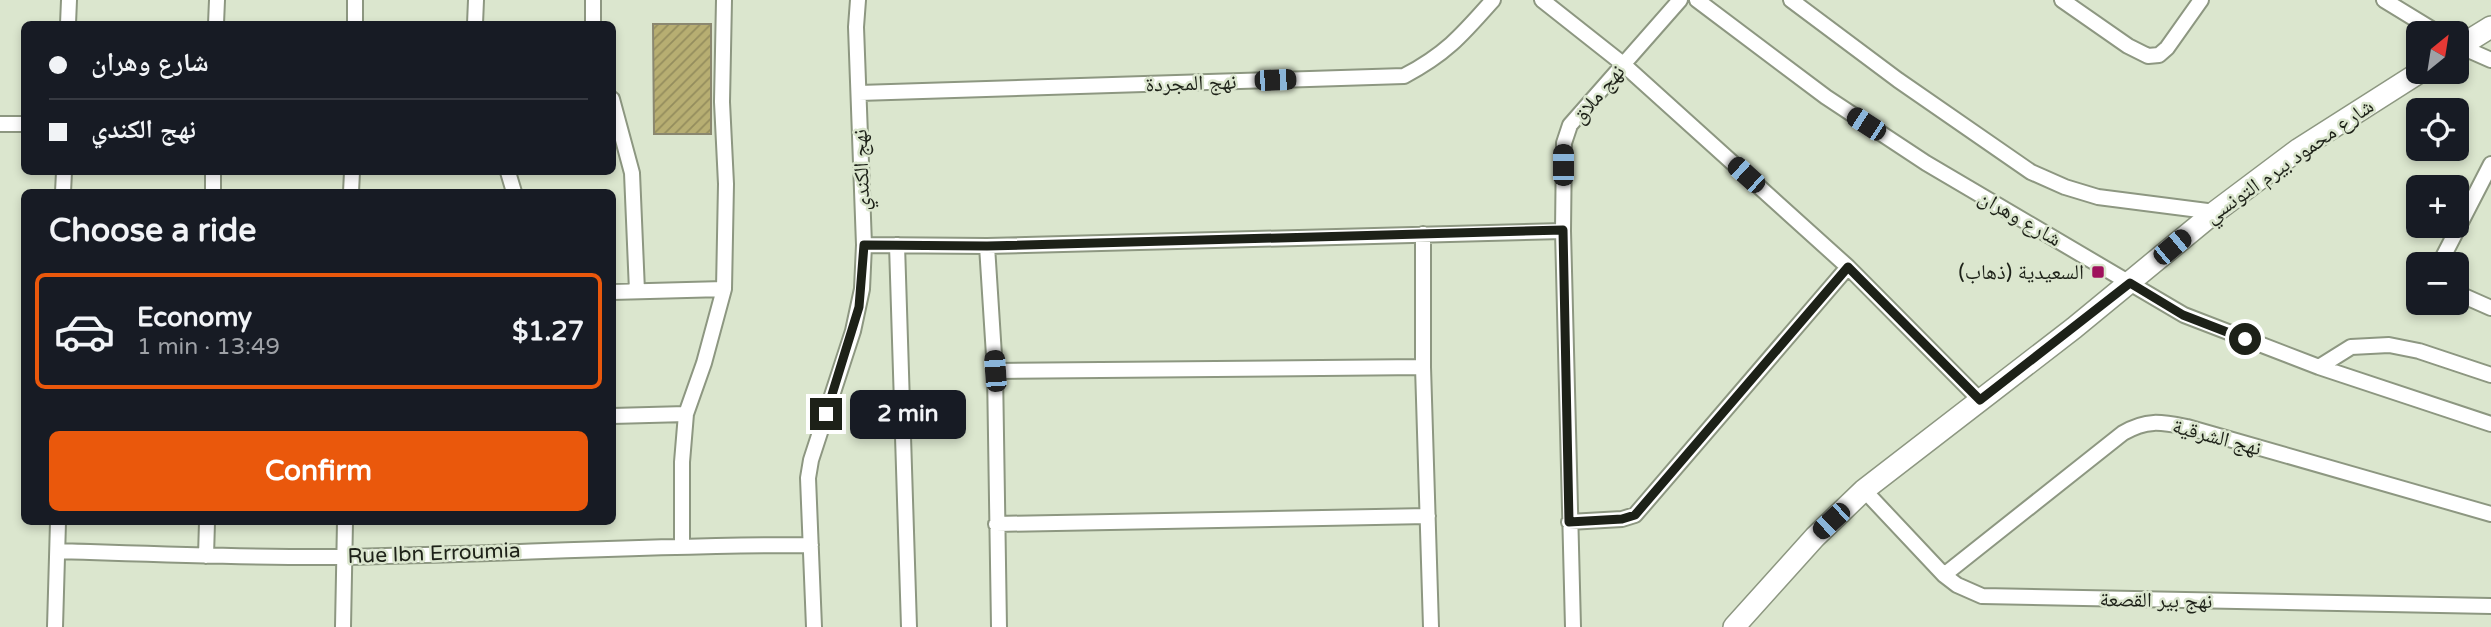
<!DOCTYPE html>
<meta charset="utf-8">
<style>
:root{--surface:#171b24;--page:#20242c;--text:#f1f3f6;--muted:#9ea1a6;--line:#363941;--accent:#ea580c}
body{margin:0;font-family:"Varela Round","Noto Naskh Arabic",sans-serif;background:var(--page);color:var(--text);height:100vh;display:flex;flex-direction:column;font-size:26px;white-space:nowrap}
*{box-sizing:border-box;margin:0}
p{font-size:23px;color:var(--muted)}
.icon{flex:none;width:38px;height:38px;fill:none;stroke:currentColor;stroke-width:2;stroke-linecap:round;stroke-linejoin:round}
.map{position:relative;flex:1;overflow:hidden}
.sheet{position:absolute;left:21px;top:189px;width:595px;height:336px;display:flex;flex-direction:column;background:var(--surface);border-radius:10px;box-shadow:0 4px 10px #0003}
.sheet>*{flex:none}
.guide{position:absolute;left:21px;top:21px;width:595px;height:154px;border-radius:10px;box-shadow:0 4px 10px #0003;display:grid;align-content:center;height:154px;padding:0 28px;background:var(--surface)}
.needle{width:46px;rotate:30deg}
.buttons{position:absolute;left:2406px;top:21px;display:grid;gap:14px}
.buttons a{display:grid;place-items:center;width:63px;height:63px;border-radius:10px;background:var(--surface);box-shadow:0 4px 10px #0003;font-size:35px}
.end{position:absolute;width:32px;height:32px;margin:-16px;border:9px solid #1d2118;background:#fff;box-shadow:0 0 0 4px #fff}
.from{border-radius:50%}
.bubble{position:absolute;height:49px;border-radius:10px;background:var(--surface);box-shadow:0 4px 10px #0003;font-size:23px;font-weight:700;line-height:49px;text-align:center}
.car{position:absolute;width:21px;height:42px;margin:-21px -10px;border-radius:9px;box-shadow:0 0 5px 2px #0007;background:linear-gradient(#222 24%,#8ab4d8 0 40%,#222 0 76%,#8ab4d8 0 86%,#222 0)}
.guide b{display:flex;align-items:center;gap:24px;height:66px;font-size:26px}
.guide b+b{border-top:2px solid var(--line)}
.guide i{width:18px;height:18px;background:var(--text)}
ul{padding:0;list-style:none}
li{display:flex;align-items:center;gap:21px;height:116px;margin:0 14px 10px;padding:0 14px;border:4px solid var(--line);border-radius:10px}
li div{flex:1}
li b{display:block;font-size:26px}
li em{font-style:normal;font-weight:700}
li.selected{border-color:var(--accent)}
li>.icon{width:63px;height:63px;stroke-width:1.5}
h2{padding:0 28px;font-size:32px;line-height:84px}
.primary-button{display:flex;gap:14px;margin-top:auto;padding:14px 28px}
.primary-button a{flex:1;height:80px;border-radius:10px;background:var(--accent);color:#fff;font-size:28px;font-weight:700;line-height:80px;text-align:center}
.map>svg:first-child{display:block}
.building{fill:url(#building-hatch);stroke:#8a8770;stroke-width:2}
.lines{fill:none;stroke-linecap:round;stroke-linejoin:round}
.minor-casing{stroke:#8d9781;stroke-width:18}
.secondary-casing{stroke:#8d9781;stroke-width:24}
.minor{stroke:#fff;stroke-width:14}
.secondary{stroke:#fff;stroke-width:21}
.route{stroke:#1d2118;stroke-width:9}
.poi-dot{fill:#9f115c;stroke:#dbe6ce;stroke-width:2.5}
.labels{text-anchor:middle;stroke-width:5;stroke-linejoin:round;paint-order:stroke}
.street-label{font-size:21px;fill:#1d2118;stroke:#dbe6ce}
.poi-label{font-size:21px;fill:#1d2118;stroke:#dbe6ce;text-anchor:end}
</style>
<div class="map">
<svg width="2491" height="627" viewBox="0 0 2491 627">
<defs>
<pattern id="building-hatch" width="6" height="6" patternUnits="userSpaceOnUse" patternTransform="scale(1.75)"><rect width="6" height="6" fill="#b7ae72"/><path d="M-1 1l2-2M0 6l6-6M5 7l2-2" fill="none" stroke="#948d5d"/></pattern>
</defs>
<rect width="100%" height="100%" fill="#dbe6ce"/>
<path class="building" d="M 653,24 L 711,24 L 711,134 L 654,134 Z"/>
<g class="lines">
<g class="minor-casing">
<path id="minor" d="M 593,0 L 593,24
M 1542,0 L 1623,64 L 1848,267 L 1980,400
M 1697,0 L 1826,97 L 1926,163 L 2184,315 L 2319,367 L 2491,424
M 1791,0 L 1898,80 L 2031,172 L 2065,187 L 2098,197 L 2215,212
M 2062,0 L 2128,46 L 2148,56 L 2159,55 L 2167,48 L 2201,0
M 2384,0 L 2438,33
M 68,24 L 69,0
M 216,24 L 217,0
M 355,24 L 355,0
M 475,24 L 476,0
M 2457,45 L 2491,60
M 859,93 L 1404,76 C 1446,54 1462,35 1493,0
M 612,99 L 632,173 L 637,291
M 0,124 L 24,124
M 508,172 L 514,192
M 63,192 L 64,172
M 213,192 L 213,172
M 351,192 L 352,172
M 1423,234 L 1423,367 L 1431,627
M 864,245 L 987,246 L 1563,231
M 897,245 L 909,627
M 987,246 L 995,371 L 999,627
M 2442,264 L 2442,259 L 2491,164
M 612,292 L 724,289
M 2457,293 L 2491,308
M 2319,367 L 2351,347 L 2389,345 L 2419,351 L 2491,375
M 995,371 L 1423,367
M 612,416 L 686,414
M 1864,490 L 1944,575 L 1957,585 L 1982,596 L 2491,606
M 1569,522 L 1622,519 L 1635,515 L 1848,267
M 996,524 L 1428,516
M 682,545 L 682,462 L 686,414 L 704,363 L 724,289 L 726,184 L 722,102 L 724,0
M 58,551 C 153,554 249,558 344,557 C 500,554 655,545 811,545
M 206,556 L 207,522
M 1944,575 L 2123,433 C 2147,419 2161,422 2187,427 L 2491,514
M 55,627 L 58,522
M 343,627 L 345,522
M 814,627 L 808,478 L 811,460 L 853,331 L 862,289 L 864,245 L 856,27 L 858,0
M 1573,627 L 1563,231 L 1564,143 L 1570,125 L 1680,0"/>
</g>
<g class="secondary-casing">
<path id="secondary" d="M 2457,48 L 2491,27
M 1734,627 L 1815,537 L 1864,490 L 2074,328 L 2215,212 L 2299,149 L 2420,72"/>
</g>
<use href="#minor" class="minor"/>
<use href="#secondary" class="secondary"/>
</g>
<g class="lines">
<path class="route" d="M 826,414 L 859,307 L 864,245 L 987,246 L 1563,230 L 1569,522 L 1622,519 L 1635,515 L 1848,267 L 1980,400 L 2130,283 L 2183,315 L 2245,339"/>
</g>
<rect class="poi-dot" x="2091" y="265" width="14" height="14" rx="3.5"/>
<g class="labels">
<g class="street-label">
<text transform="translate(1191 83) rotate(-2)" y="7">نهج المجردة</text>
<text transform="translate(1598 94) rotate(-50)" y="7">نهج ملاق</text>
<text transform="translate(2289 161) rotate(-35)" y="7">شارع محمود بيرم التونسي</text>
<text transform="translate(861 170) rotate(-92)" y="7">نهج الكندي</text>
<text transform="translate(2020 218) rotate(30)" y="7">شارع وهران</text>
<text transform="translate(2217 437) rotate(15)" y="7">نهج الشرقية</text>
<text transform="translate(434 553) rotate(-2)" y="7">Rue Ibn Erroumia</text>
<text transform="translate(2156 600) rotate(1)" y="7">نهج بير القصعة</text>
</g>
<g class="poi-label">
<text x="2084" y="279">السعيدية (ذهاب)</text>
</g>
</g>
</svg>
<div class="buttons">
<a><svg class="needle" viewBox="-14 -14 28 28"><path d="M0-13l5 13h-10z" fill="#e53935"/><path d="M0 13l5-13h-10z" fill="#9ea1a6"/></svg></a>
<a><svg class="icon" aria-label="locate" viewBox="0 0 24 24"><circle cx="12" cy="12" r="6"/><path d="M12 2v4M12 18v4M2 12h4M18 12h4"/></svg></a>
<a>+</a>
<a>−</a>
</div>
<i class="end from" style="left:2245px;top:339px"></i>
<i class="end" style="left:826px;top:414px"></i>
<div class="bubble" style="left:850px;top:390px;width:116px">2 min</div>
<i class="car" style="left:1275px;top:80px;rotate:88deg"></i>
<i class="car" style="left:1866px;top:124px;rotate:303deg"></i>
<i class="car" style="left:1563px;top:165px;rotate:0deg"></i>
<i class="car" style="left:1746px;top:175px;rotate:312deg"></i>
<i class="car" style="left:2172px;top:247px;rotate:50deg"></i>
<i class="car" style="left:995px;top:371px;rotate:356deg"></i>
<i class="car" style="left:1831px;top:521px;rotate:227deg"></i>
<div class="guide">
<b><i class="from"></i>شارع وهران</b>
<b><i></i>نهج الكندي</b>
</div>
<section class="sheet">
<h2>Choose a ride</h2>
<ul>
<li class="selected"><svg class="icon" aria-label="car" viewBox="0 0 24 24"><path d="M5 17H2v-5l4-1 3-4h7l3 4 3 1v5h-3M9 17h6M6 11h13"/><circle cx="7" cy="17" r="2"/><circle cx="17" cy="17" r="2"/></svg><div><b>Economy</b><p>1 min · 13:49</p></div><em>$1.27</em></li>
</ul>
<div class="primary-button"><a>Confirm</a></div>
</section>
</div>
